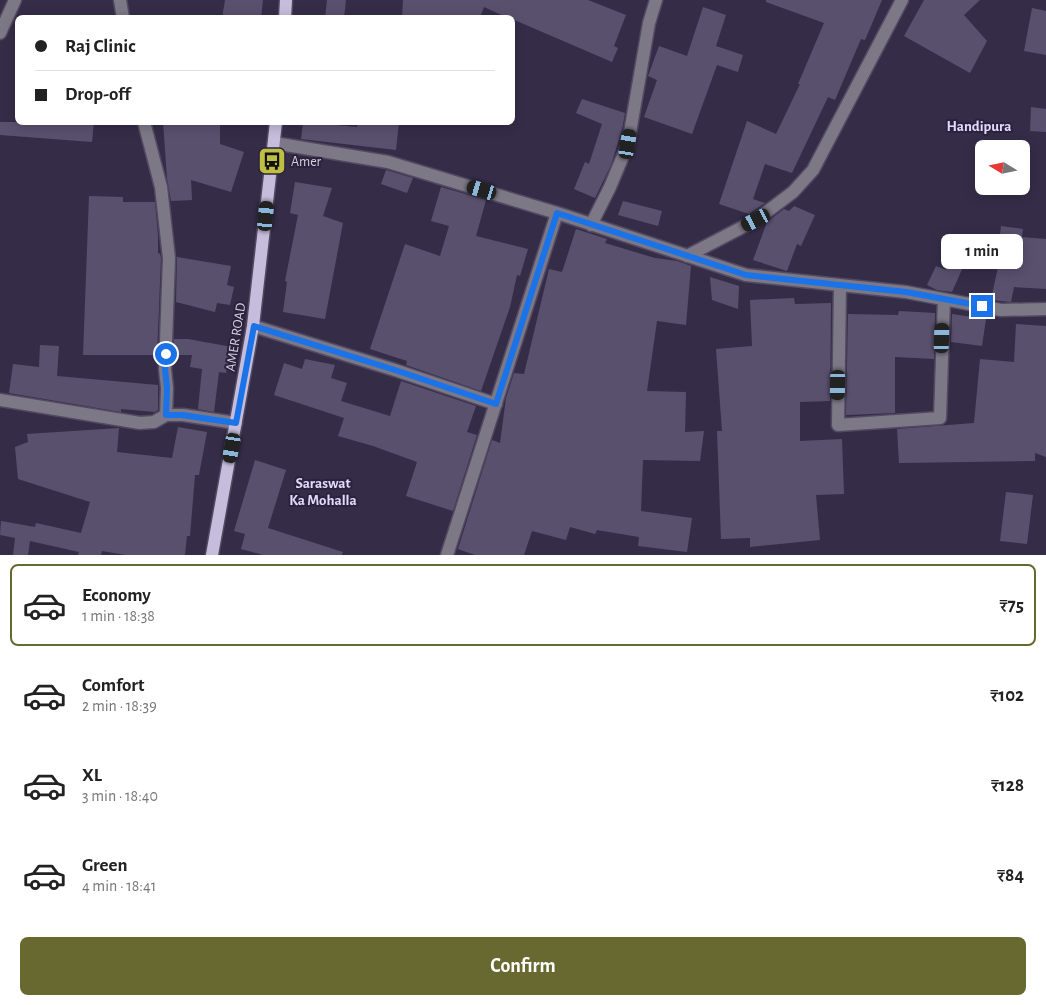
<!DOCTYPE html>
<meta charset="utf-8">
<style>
:root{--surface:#fff;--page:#f2f2f2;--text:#222;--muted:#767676;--line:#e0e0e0;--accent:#686930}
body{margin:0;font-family:"Alegreya Sans",sans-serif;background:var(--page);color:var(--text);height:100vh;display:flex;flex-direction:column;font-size:19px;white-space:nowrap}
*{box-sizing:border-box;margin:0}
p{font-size:16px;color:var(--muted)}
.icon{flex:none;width:28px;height:28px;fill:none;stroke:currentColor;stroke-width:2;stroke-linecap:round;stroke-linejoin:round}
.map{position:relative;height:555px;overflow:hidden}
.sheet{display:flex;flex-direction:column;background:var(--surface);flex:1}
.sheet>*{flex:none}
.guide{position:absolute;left:15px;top:15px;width:500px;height:110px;border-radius:8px;box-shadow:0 2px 12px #0003;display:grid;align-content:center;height:110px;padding:0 20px;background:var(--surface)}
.needle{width:32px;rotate:280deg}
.controls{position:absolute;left:975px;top:140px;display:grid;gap:10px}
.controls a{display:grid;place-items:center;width:55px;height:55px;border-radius:8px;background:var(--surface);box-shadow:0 2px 12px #0003;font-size:25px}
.end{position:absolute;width:22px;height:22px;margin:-11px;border:6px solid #1a73e8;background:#fff;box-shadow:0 0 0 2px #fff}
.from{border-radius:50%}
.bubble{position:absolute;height:35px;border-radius:8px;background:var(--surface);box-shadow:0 2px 12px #0003;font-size:16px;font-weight:700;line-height:35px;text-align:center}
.car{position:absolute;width:15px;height:30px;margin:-15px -8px;border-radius:6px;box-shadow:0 0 4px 1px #0007;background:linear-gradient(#222 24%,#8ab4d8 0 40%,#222 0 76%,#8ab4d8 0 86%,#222 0)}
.guide b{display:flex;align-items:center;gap:18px;height:48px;font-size:19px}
.guide b+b{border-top:1px solid var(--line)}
.guide i{width:12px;height:12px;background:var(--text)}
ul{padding:9px 0 0;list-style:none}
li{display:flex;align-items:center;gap:15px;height:82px;margin:0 10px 8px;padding:0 10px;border:2px solid transparent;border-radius:8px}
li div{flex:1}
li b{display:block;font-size:19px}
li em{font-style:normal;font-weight:700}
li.active{border-color:var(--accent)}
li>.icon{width:45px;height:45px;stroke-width:1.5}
.cta{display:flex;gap:10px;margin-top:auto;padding:10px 20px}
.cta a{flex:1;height:58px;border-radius:8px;background:var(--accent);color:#fff;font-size:20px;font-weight:700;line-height:58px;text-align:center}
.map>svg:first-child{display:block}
.building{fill:#59506e}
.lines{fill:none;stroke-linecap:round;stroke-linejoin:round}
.minor-casing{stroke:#514a63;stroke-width:15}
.major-casing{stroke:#514a63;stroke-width:15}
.minor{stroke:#7c7886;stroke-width:12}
.major{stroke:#c5bddb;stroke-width:12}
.route{stroke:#1a73e8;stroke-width:6}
.labels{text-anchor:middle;stroke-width:4;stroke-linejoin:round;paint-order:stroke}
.poi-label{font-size:14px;fill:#d3cfe0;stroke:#2b233d;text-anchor:start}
.street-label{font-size:14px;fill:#d3cfe0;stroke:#2b233d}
.neighbourhood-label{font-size:15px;font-weight:bold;fill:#e2d9fc;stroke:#2b233d}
</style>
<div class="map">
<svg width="1046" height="555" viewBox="0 0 1046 555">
<rect width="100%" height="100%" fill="#352d48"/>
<path class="building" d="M 225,0 L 263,0 L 261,18 L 222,18 Z
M 327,0 L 346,0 L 344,18 L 325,18 Z
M 403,0 L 588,0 L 626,15 L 614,46 L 618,48 L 612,62 L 512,19 L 512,18 L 508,18 L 484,7 L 480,18 L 402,18 Z
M 766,0 L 882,0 L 865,40 L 861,39 L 835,100 L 828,97 L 792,173 L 765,164 L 753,199 L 765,203 L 749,214 L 719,204 L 747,121 L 776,134 L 800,84 L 798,84 L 824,23 L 766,2 Z
M 924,0 L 980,0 L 964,15 L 987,41 L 970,73 L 904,36 Z
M 703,7 L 726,15 L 716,46 L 743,55 L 738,72 L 717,65 L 692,134 L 644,117 L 657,80 L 648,76 L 659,46 L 687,56 Z
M 1032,8 L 1046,11 L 1046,55 L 1024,51 Z
M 582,99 L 625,113 L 622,130 L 611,165 L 595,198 L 574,189 L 585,162 L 589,164 L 602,124 L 576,113 Z
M 1031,107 L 1046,109 L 1046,132 L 1030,131 Z
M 0,122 L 94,122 L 92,142 L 0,135 Z
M 163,122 L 220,122 L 220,144 L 244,152 L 231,192 L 191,180 L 192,200 L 171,201 L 167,178 Z
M 303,122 L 357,127 L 358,122 L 399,122 L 396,150 L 301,139 Z
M 386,170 L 413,178 L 407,193 L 381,184 Z
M 295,182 L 332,188 L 323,216 L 343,223 L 325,319 L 283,312 L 287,282 L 285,281 L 298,215 L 290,213 Z
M 441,187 L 486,200 L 476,236 L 528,249 L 520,276 L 517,275 L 510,307 L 481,391 L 406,365 L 407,361 L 370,349 L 405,244 L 440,256 L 449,226 L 431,221 Z
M 89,196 L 123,197 L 123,202 L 155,202 L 158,235 L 158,253 L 160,254 L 161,258 L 157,355 L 83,355 Z
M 623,201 L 662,211 L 658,226 L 618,215 Z
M 794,206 L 815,215 L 801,246 L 797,244 L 787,271 L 753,260 L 767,222 L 784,209 L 789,211 Z
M 1001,226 L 1023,229 L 1022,237 L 1046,239 L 1046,289 L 1014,287 L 1011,302 L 991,300 L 1003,243 L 999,243 Z
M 576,229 L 607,239 L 605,243 L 655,258 L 677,261 L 691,266 L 686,325 L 657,321 L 647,391 L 686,392 L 685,432 L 704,431 L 700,461 L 643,460 L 641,511 L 692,518 L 687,552 L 638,546 L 639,537 L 597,530 L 595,534 L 570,527 L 566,540 L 532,531 L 524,555 L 475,555 L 458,549 L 492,440 L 500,443 L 506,398 L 514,373 L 524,374 L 549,269 L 562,272 Z
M 958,243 L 971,249 L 952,292 L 937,290 L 927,285 L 936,266 L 946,270 Z
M 177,257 L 231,266 L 227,285 L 234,287 L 230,305 L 217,303 L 215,312 L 176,302 Z
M 710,277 L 739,286 L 738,309 L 712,300 Z
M 794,298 L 795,304 L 831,303 L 830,401 L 800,402 L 800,441 L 842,439 L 844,494 L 816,495 L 820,540 L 750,547 L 750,538 L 721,539 L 717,431 L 722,431 L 716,349 L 752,346 L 750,300 Z
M 899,311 L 935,313 L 934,359 L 895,357 L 895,413 L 846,415 L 848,314 L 898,315 Z
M 952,314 L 986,319 L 982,346 L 951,342 Z
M 1016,324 L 1046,326 L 1046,457 L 1035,453 L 1035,461 L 899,463 L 897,429 L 974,423 L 980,359 L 1014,362 Z
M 174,339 L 188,339 L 232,347 L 231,355 L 229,355 L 226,373 L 219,372 L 214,412 L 198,409 L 202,369 L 190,367 L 192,355 L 174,355 Z
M 40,345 L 59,346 L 57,376 L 158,385 L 158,410 L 155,412 L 121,409 L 121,412 L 9,393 L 13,364 L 39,367 Z
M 305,359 L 335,365 L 331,378 L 347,383 L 341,401 L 390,416 L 401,381 L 476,406 L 467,432 L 477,435 L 453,511 L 406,496 L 417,462 L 373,446 L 338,436 L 344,418 L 274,395 L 284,363 L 302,369 Z
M 178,427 L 207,432 L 199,475 L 195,475 L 190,536 L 187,536 L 185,555 L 126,555 L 102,551 L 101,555 L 78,555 L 79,552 L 30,541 L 28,555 L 13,555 L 15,538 L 0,535 L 1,521 L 35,527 L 36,523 L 81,533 L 90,502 L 18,479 L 15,447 L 28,442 L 27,434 L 119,428 L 117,452 L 172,458 Z
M 255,460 L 286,470 L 268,528 L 343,552 L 342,555 L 263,555 L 241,549 L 245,534 L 234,531 Z
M 1006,492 L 1033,495 L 1027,544 L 1000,541 Z"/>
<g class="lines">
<g class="minor-casing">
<path id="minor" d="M 120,0 L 123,18
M 0,33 L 15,0
M 144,122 L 161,187 L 169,258 L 165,369 L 167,388 L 166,415 L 183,415 L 236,423
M 274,143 L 388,162 L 557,213 L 746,275 L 906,292 L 1001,310 L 1046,309
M 591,225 L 610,187 L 628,144 L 649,23 L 656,0
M 687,256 L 756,220 L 793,192 L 813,170 L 902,0
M 840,285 L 838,425 L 940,418 L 944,299
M 253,326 L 395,370 L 496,404
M 0,400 L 140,423 L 154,422 L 166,415
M 447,555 L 557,213"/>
</g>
<g class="major-casing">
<path id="major" d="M 285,18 L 286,0
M 212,555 L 253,326 L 276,122"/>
</g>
<use href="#minor" class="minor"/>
<use href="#major" class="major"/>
</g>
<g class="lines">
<path class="route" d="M 166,354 L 165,369 L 167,388 L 166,415 L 182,415 L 236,423 L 254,326 L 395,370 L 496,404 L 557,213 L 746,275 L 906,292 L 982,306"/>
</g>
<defs>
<g id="bus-square" transform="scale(1.4375)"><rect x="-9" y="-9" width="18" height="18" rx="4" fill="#bebf42" stroke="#2b233d"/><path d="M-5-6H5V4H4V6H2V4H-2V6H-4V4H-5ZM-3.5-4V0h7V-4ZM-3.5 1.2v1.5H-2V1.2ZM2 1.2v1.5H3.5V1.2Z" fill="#111"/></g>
</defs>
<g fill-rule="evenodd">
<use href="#bus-square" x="272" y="161"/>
</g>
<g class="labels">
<g class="poi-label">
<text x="291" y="166">Amer</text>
</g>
<g class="street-label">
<text transform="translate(235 337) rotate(-81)" y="5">AMER ROAD</text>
</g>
<g class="neighbourhood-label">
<text x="979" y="131">Handipura</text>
<text x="323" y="488">Saraswat<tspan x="323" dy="17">Ka Mohalla</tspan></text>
</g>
</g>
</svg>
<div class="controls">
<a><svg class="needle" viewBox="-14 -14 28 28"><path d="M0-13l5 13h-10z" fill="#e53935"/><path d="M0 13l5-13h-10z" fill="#767676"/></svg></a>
</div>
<i class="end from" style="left:166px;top:354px"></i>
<i class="end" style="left:982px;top:306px"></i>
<div class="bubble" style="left:941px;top:234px;width:82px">1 min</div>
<i class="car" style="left:628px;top:144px;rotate:10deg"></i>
<i class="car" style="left:482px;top:190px;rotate:287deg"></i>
<i class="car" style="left:266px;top:216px;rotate:6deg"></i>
<i class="car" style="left:756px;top:220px;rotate:243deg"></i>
<i class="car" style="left:942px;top:338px;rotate:2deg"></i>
<i class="car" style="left:838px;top:385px;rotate:181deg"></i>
<i class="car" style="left:232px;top:448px;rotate:190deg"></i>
<div class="guide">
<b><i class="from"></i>Raj Clinic</b>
<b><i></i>Drop-off</b>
</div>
</div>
<section class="sheet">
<ul>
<li class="active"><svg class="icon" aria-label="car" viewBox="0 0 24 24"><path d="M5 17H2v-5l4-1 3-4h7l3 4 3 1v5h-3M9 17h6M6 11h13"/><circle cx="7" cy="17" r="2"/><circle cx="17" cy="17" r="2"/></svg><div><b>Economy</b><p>1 min · 18:38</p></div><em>₹75</em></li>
<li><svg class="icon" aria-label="car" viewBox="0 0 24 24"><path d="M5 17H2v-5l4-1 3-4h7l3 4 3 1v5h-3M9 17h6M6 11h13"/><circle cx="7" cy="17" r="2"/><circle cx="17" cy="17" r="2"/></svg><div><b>Comfort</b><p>2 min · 18:39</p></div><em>₹102</em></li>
<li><svg class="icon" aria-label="car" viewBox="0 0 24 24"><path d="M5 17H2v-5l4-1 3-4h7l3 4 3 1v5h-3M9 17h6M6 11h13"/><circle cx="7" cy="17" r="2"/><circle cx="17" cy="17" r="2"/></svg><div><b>XL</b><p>3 min · 18:40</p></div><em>₹128</em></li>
<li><svg class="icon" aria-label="car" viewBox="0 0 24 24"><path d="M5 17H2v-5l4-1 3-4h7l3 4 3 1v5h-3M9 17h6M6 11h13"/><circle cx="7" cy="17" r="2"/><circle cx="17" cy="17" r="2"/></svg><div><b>Green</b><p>4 min · 18:41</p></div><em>₹84</em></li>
</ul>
<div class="cta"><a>Confirm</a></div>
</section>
